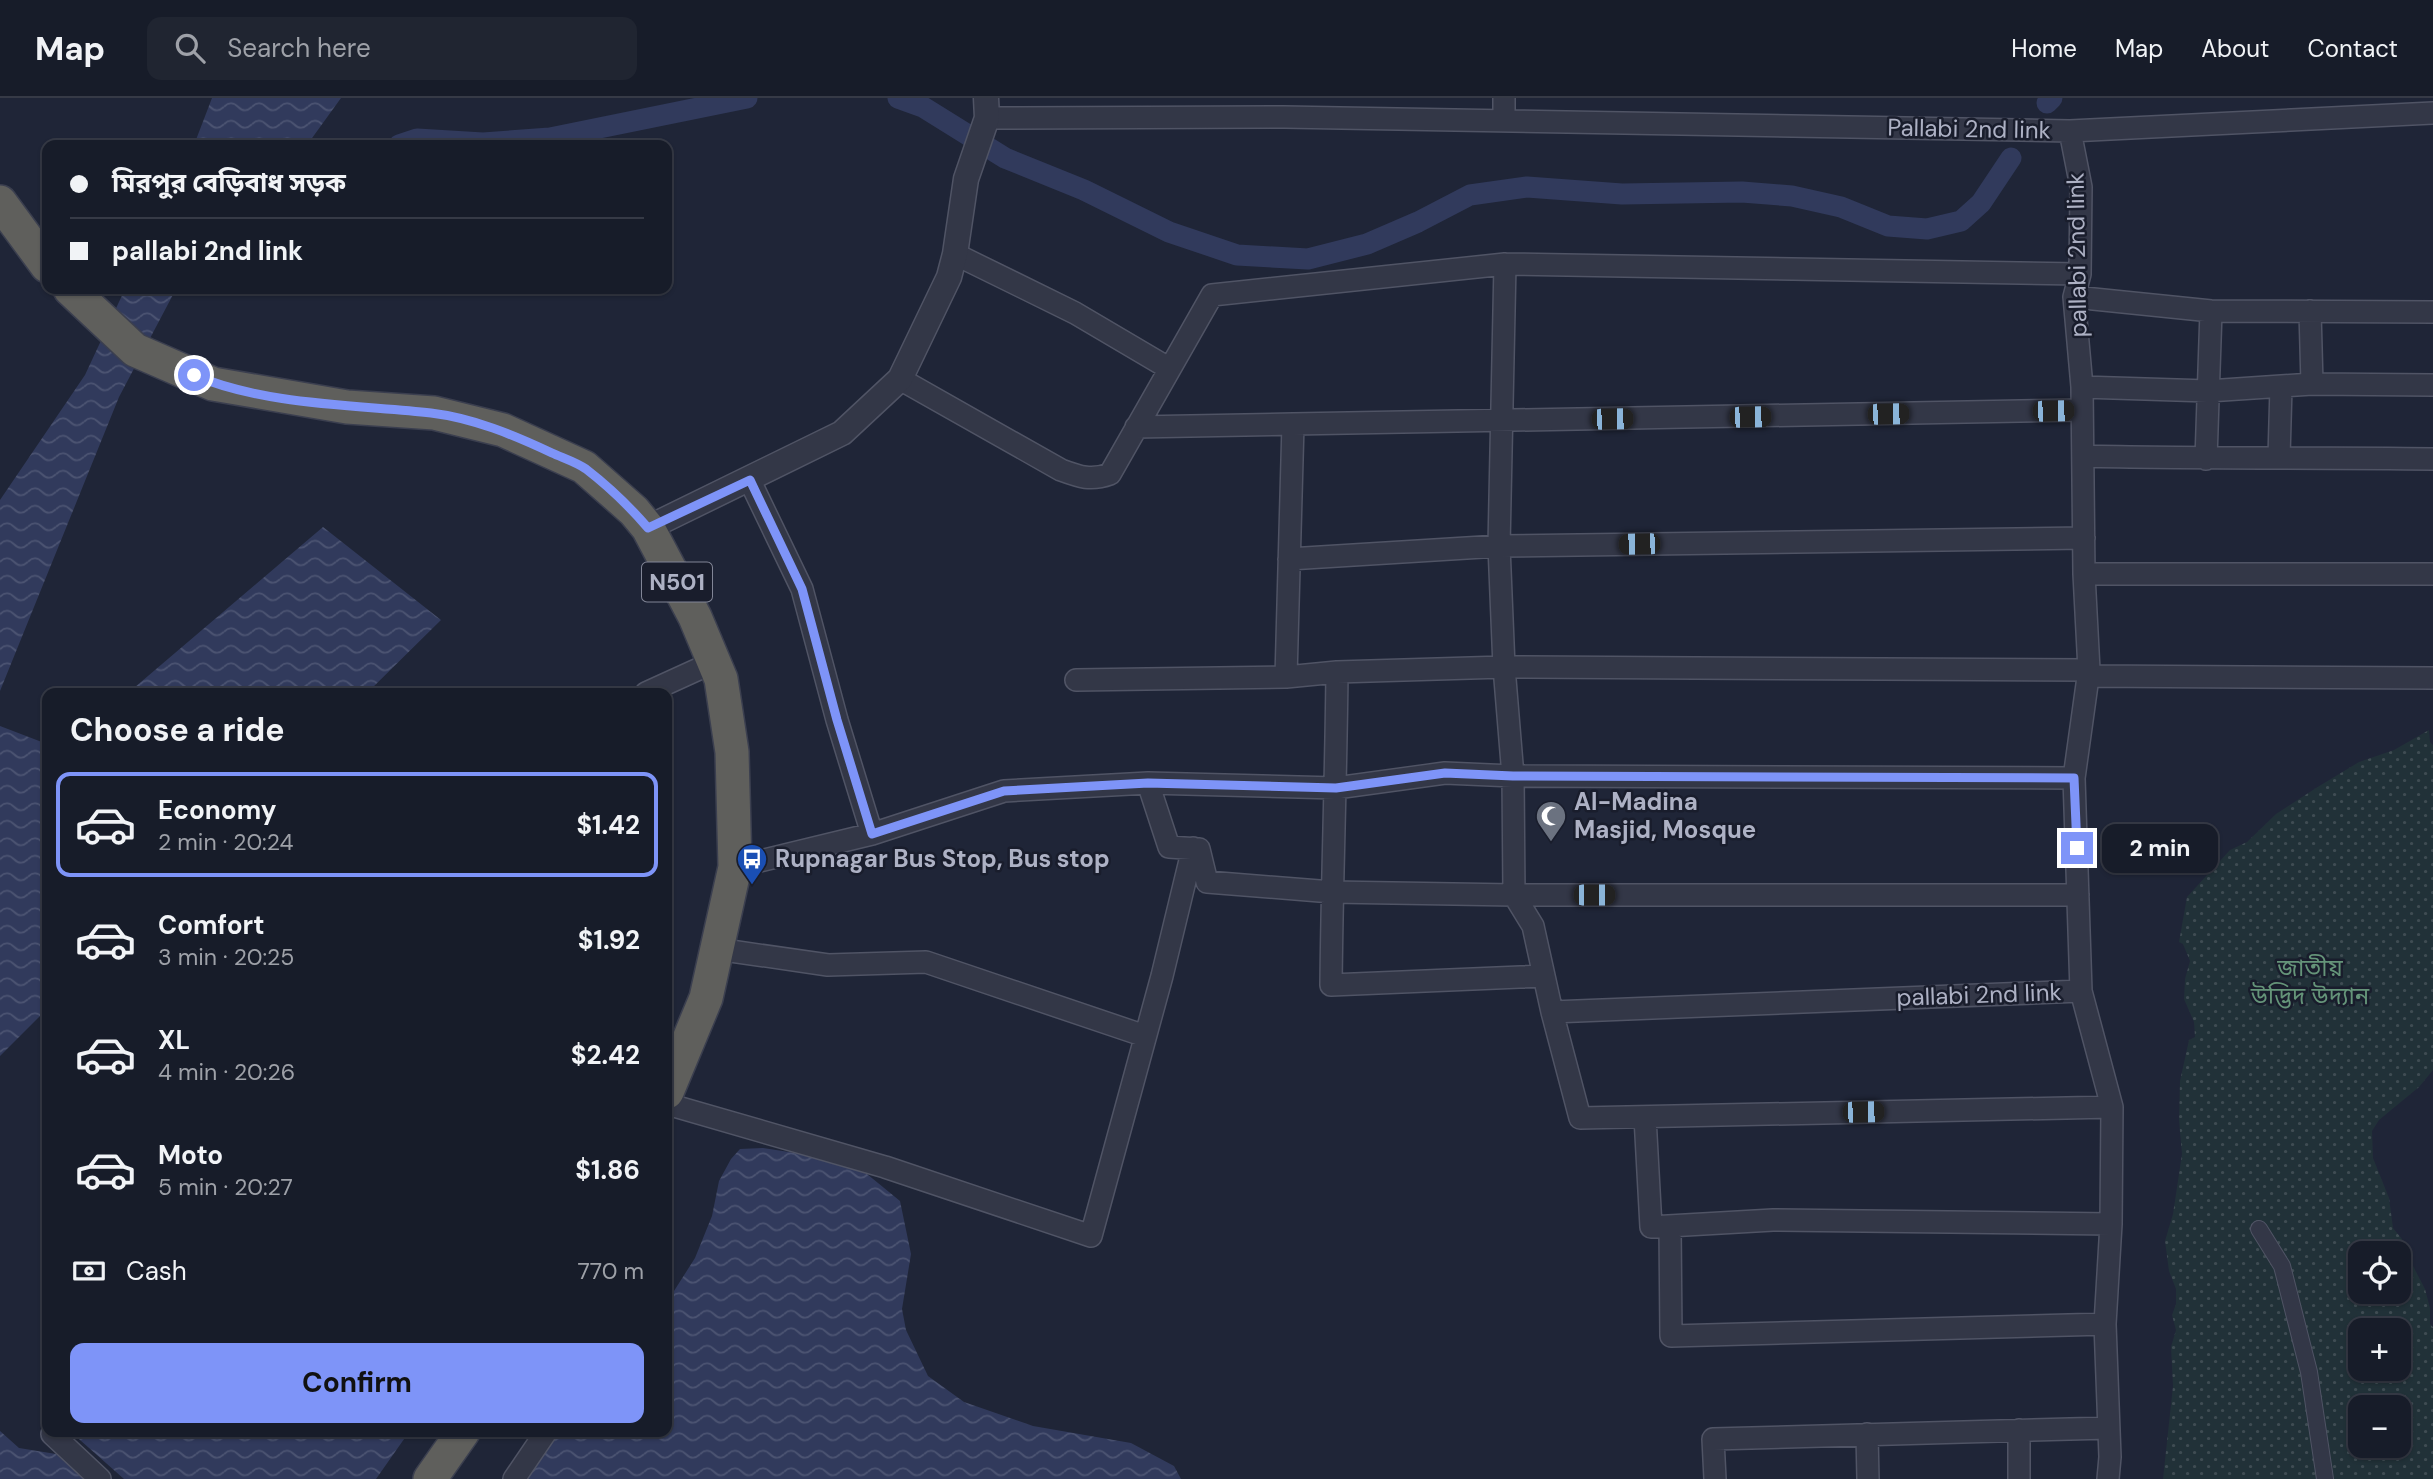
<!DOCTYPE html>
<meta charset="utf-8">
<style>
:root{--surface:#171c29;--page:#202531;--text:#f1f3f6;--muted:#9ea1a8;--line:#363a46;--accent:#7e94f8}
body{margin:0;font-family:"DM Sans","Noto Sans Bengali",sans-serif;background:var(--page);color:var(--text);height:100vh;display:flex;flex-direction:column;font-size:26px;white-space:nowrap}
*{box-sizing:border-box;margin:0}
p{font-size:23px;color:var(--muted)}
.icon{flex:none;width:38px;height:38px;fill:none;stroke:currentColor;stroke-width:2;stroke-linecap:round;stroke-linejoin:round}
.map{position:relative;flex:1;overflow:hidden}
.panel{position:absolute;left:42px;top:590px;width:630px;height:749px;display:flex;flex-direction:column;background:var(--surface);border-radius:14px;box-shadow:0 2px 5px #0004,0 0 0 2px var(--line)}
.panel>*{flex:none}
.hud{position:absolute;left:42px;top:42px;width:630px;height:154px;border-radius:14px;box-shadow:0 2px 5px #0004,0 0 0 2px var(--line);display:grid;align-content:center;height:154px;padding:0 28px;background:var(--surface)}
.tools{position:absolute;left:2348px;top:1143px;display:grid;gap:14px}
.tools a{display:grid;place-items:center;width:63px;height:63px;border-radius:14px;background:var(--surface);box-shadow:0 2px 5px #0004,0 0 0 2px var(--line);font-size:35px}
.end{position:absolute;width:32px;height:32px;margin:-16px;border:9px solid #7e94f8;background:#fff;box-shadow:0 0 0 4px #fff}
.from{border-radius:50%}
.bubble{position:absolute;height:49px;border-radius:14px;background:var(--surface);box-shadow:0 2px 5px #0004,0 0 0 2px var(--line);font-size:23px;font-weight:700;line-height:49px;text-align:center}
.car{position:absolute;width:21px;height:42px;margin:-21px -10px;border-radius:9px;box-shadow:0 0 5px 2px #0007;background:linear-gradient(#222 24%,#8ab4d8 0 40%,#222 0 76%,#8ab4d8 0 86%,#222 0)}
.hud b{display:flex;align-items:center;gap:24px;height:66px;font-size:26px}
.hud b+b{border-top:2px solid var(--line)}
.hud i{width:18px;height:18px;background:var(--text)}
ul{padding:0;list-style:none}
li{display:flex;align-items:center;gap:21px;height:105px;margin:0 14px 10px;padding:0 14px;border:4px solid transparent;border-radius:14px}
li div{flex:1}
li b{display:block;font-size:26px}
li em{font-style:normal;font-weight:700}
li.current{border-color:var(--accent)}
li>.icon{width:63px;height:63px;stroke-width:1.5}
h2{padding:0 28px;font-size:32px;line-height:84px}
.pay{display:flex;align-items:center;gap:18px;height:77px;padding:0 28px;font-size:26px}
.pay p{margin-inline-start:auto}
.cta{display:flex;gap:14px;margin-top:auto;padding:14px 28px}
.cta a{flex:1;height:80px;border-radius:14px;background:var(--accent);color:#111;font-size:28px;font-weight:700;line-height:80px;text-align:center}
header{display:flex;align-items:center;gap:42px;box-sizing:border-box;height:98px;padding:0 35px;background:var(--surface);border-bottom:2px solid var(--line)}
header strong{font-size:33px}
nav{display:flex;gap:38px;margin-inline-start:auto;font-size:24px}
.search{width:490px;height:63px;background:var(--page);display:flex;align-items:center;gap:18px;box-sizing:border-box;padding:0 24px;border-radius:14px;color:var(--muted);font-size:26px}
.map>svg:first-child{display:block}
.garden{fill:url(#garden-dots);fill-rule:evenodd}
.water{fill:url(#water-waves)}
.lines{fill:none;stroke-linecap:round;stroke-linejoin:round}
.canal{stroke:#313a5c;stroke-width:21}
.pedestrian-casing{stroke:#505465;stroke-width:18}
.minor-casing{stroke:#505465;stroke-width:24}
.tertiary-casing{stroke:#505465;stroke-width:27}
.trunk-casing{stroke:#3b3f4f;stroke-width:36}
.pedestrian{stroke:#333747;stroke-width:16}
.minor{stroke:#333747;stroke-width:21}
.tertiary{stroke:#333747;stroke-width:24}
.trunk{stroke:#5f5f5c;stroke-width:33}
.route{stroke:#7e94f8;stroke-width:9}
.labels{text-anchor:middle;stroke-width:5;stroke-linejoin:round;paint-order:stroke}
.shield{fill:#191d2c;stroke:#818596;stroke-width:2}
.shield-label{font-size:23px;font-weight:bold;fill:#adb1c4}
.street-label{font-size:24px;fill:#adb1c4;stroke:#191d2c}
.poi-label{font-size:24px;font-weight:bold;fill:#adb1c4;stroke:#191d2c;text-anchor:start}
.park-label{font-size:24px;fill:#659479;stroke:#191d2c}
</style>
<header>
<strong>Map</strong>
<div class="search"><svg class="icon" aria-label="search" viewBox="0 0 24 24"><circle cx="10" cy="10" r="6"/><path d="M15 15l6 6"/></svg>Search here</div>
<nav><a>Home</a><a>Map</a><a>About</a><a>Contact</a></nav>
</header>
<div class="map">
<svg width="2433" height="1381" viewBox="0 0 2433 1381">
<defs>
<pattern id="garden-dots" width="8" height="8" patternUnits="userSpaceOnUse" patternTransform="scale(1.75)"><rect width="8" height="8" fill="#213138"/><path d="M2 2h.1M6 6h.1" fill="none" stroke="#3f4c53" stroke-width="1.8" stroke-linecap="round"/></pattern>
<pattern id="water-waves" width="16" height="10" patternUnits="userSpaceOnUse" patternTransform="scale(1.75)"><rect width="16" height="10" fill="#313a5c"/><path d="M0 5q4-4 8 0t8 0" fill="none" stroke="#4c5472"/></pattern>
</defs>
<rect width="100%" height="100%" fill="#1f2537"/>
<path class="garden" d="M 2429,632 L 2430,644 L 2433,647 L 2433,972 L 2419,989 L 2379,1022 L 2372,1033 L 2373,1060 L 2389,1100 L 2393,1130 L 2402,1141 L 2412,1162 L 2413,1168 L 2425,1191 L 2430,1210 L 2430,1226 L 2433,1229 L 2433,1381 L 2163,1381 L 2173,1288 L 2171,1249 L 2176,1232 L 2172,1217 L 2176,1206 L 2176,1191 L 2169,1173 L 2165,1143 L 2173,1116 L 2182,1056 L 2179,1022 L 2180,983 L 2189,942 L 2195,939 L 2194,924 L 2184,901 L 2185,881 L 2190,863 L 2183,846 L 2179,844 L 2187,799 L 2230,752 L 2247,744 L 2276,716 L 2316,690 L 2359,664 L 2394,652 ZM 2361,1155 L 2399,1155 L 2399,1194 L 2361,1194 ZM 2361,1232 L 2399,1232 L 2399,1270 L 2361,1270 ZM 2361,1309 L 2399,1309 L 2399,1348 L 2361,1348 Z"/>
<path class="water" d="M 212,0 L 341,0 L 307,47 L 194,47 Z
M 125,191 L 176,191 L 119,299 L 0,593 L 0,402 L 85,277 Z
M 323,429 L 441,522 L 367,595 L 128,595 Z
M 0,628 L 47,646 L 47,911 L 0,958 Z
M 763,1050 L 815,1058 L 867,1076 L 900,1103 L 911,1156 L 902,1211 L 906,1232 L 928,1278 L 964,1304 L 1033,1328 L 1131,1345 L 1174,1368 L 1181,1381 L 503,1381 L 544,1334 L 667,1334 L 667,1204 L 695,1160 L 712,1118 L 719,1083 L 731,1061 L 740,1051 Z
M 0,1333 L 19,1350 L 56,1356 L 83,1381 L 0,1381 Z
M 71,1334 L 409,1334 L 376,1381 L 124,1381 Z"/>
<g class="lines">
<path class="canal" d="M 898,0 L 923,9 L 1005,60 L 1084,92 L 1169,134 L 1237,157 L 1308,161 L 1367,146 L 1418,124 L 1470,97 L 1527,89 L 1622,96 L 1742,94 L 1792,98 L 1841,109 L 1888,128 L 1927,131 L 1961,123 L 1981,105 L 2011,60
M 2047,5 L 2052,0
M 399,47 L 417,41 L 483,45 L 550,40 L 747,0"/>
<g class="pedestrian-casing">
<path id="pedestrian" d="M 2259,1131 L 2282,1168 L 2309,1274 L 2325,1381"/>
</g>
<g class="minor-casing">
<path id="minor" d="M 1504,0 L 1504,22
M 987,20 L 1284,19 L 2070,33 L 2433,15
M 2070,33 L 2081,89 L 2080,176 L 2074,199 L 2082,289 L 2084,476 L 2089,572 L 2074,680 L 2081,893 L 2112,1009 L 2111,1126 L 2105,1226 L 2110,1359 L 2108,1381
M 955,156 L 1075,215 L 1170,271
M 1505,166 L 1499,448 L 1504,569 L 1513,678 L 1514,797 L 1533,828 L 1552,914 L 1580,1020 L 2112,1009
M 2074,199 L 2211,213 L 2433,214
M 900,281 L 1061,372 C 1080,379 1091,383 1110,376 L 1212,197 L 1505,166 L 2080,176
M 2312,286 L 2433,287
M 2082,289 L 2208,293 L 2312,286 L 2310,213
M 1136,329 L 1293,326
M 2083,358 C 2200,361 2316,359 2433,361
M 2279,359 L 2281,289
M 2206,361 L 2211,213
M 749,381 L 802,491 L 837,622 L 872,736
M 1289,461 L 1499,448 L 2084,440
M 2084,476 L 2433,476
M 1337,574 C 1336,678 1332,783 1331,887 L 1544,878
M 2088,578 L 2433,580
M 1286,579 L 1293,326 L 2081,312
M 1076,582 L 1286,579 L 1337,574 L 1504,569 L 2089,572
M 646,595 L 714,564
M 1148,685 L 1169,749 L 1199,751 L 1207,784 L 1332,794 L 1514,797 L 2078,797
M 735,769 L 872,736 L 1004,693 L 1148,685 L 1336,690 L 1445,675 L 1513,678 L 2074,680
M 717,851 L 828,867 L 926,864 L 1145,938
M 1552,914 L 2081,893
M 667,1006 L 885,1069 L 1091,1138 L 1162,878 L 1193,750
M 1645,1019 L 1651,1129 L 1773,1122 L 2111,1126
M 1670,1128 L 1671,1238 L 2105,1226
M 52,1336 L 100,1381
M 1867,1336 L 1868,1381
M 514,1381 L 546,1334
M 1715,1381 L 1713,1341 L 2108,1330
M 2019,1381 L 2019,1332"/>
</g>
<g class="tertiary-casing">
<path id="tertiary" d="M 648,430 L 842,335 L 900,281 L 949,179 L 955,156 L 966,81 L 987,20 L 986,0"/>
</g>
<g class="trunk-casing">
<path id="trunk" d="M 0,104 L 47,168
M 70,191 L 135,252 L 213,286 L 347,309 L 434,315 L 503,332 L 584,369 L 634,413 L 648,430 L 695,519 L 721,581 L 732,654 L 735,769 L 706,900 L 667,994
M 430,1381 L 463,1334"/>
</g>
<use href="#pedestrian" class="pedestrian"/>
<use href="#minor" class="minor"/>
<use href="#tertiary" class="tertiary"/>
<use href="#trunk" class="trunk"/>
</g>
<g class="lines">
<path class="route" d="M 194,277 C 263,307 356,307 431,315 C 473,320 514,337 552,355 C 563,360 576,364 586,371 C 608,388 630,409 648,430 L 750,382 L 802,491 L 837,622 L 872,736 L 1004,693 L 1148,685 L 1336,690 L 1445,675 L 1513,678 L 2074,680 L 2077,750"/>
</g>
<defs>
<g id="mosque-pin" transform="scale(1.575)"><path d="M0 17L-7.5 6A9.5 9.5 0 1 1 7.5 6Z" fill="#6b7280" stroke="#191d2c"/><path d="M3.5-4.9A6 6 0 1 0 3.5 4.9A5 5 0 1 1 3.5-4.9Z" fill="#fff"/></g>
<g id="bus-pin" transform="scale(1.575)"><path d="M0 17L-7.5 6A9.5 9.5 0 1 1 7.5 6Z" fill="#1a4fb4" stroke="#191d2c"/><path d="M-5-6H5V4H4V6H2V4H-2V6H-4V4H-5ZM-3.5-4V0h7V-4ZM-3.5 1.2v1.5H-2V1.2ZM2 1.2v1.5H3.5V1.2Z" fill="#fff"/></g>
</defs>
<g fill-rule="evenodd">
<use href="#mosque-pin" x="1551" y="718"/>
<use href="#bus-pin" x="752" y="761"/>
</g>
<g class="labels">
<rect class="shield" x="642" y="464.5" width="70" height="39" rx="5"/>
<g class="shield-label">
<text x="677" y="492">N501</text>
</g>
<g class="street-label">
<text transform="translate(1969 31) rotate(1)" y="8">Pallabi 2nd link</text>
<text transform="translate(2077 157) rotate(-91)" y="8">pallabi 2nd link</text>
<text transform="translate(1979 897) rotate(-2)" y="8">pallabi 2nd link</text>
</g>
<g class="poi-label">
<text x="1574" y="712">Al-Madina<tspan x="1574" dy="28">Masjid, Mosque</tspan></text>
<text x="775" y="769">Rupnagar Bus Stop, Bus stop</text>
</g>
<g class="park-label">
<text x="2310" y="878">জাতীয়<tspan x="2310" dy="28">উদ্ভিদ উদ্যান</tspan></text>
</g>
</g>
</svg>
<div class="tools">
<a><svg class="icon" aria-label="locate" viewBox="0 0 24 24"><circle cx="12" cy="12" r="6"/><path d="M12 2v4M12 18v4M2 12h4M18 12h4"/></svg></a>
<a>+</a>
<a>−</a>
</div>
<i class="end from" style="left:194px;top:277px"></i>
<i class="end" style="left:2077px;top:750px"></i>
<div class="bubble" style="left:2102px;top:726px;width:116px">2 min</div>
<i class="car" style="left:2053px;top:313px;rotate:89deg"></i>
<i class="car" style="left:1888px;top:316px;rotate:89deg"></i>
<i class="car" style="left:1750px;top:319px;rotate:89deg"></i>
<i class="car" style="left:1612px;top:321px;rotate:89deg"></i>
<i class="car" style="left:1639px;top:446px;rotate:269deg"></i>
<i class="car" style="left:1594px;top:797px;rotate:90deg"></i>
<i class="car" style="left:1863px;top:1014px;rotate:89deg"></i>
<div class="hud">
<b><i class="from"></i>মিরপুর বেড়িবাধ সড়ক</b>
<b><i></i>pallabi 2nd link</b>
</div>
<section class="panel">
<h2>Choose a ride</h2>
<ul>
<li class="current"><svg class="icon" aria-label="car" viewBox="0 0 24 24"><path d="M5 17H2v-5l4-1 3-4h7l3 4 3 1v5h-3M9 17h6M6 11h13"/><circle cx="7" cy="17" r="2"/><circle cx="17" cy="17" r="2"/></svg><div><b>Economy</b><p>2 min · 20:24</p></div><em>$1.42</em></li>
<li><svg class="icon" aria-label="car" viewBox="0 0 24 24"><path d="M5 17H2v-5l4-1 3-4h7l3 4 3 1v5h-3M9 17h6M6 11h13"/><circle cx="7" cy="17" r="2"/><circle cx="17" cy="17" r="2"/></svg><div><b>Comfort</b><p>3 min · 20:25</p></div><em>$1.92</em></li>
<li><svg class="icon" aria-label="car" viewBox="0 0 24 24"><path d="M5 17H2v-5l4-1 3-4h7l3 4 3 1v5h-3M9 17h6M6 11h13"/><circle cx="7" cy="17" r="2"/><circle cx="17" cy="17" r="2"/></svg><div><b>XL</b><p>4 min · 20:26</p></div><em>$2.42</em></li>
<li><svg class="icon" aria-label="car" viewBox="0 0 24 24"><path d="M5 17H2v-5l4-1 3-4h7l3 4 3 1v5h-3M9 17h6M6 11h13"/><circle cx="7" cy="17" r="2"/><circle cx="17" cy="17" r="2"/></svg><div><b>Moto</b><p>5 min · 20:27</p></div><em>$1.86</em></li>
</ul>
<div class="pay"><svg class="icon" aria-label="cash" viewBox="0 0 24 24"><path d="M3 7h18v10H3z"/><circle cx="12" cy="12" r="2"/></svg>Cash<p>770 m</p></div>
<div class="cta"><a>Confirm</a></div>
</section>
</div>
